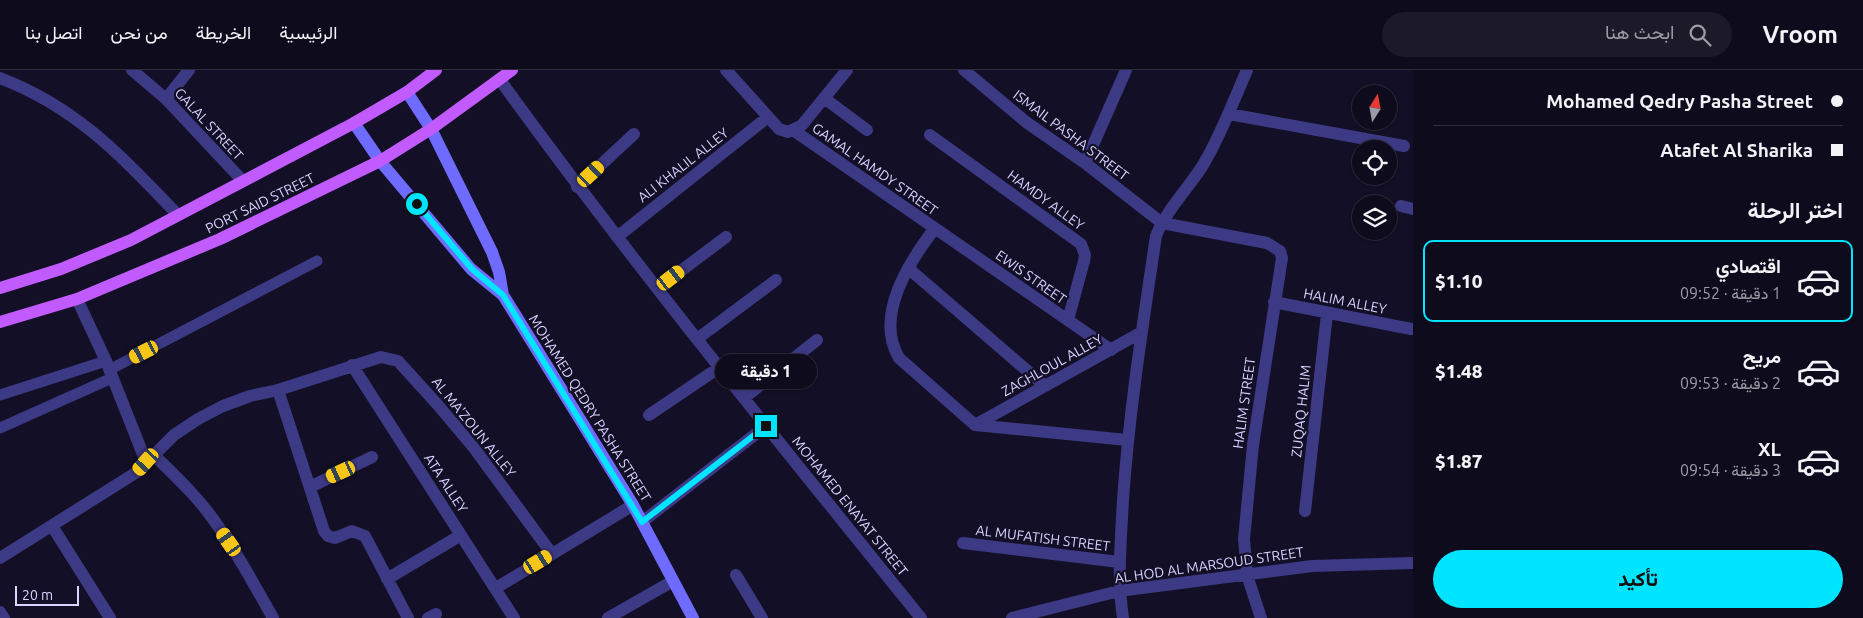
<!DOCTYPE html>
<html lang="ar">
<meta charset="utf-8">
<style>
:root{--surface:#0e0b1c;--page:#1c1929;--text:#f1f3f6;--muted:#9b9ba3;--line:#2e2b3b;--accent:#00e5ff}
body{margin:0;font-family:Ubuntu,Vazirmatn,sans-serif;background:var(--page);color:var(--text);direction:rtl;height:100vh;display:flex;flex-direction:column;font-size:19px;white-space:nowrap}
*{box-sizing:border-box;margin:0}
p{font-size:16px;color:var(--muted)}
.icon{flex:none;width:28px;height:28px;fill:none;stroke:currentColor;stroke-width:2;stroke-linecap:round;stroke-linejoin:round}
.map{position:relative;flex:1;overflow:hidden;direction:ltr}
.panel{display:flex;flex-direction:column;background:var(--surface);width:450px}
.panel>*{flex:none}
.top-card{display:grid;align-content:center;height:110px;padding:0 20px;background:var(--surface)}
.needle{width:32px;rotate:11deg}
.tools{position:absolute;left:1352px;top:15px;display:grid;gap:10px}
.tools a{display:grid;place-items:center;width:45px;height:45px;border-radius:50%;background:var(--surface);box-shadow:0 1px 4px #0004,0 0 0 1px var(--line);font-size:25px}
.scale{position:absolute;left:15px;bottom:12px;width:64px;box-sizing:border-box;padding-left:5px;border:2px solid #d9d4ff;border-top:0;font-size:14px;line-height:18px;white-space:nowrap;color:#d9d4ff;-webkit-text-stroke:4px #130f26;paint-order:stroke}
.end{position:absolute;width:22px;height:22px;margin:-11px;border:6px solid #00e5ff;background:#111;box-shadow:0 0 0 2px #111}
.from{border-radius:50%}
.bubble{position:absolute;height:35px;border-radius:18px;background:var(--surface);box-shadow:0 1px 4px #0004,0 0 0 1px var(--line);font-size:16px;font-weight:800;line-height:35px;text-align:center;direction:rtl}
.car{position:absolute;width:15px;height:30px;margin:-15px -8px;border-radius:6px;box-shadow:0 0 4px 1px #0007;background:linear-gradient(#f5c518 24%,#345 0 40%,#f5c518 0 76%,#345 0 86%,#f5c518 0)}
.top-card b{display:flex;align-items:center;gap:18px;height:48px;font-size:19px}
.top-card b+b{border-top:1px solid var(--line)}
.top-card i{width:12px;height:12px;background:var(--text)}
ul{padding:0;list-style:none}
li{display:flex;align-items:center;gap:15px;height:82px;margin:0 10px 8px;padding:0 10px;border:2px solid transparent;border-radius:10px}
li div{flex:1}
li b{display:block;font-size:19px}
li em{font-style:normal;font-weight:800}
li.current{border-color:var(--accent)}
li>.icon{width:45px;height:45px;stroke-width:1.5}
h2{padding:0 20px;font-size:22px;line-height:60px}
.button{display:flex;gap:10px;margin-top:auto;padding:10px 20px}
.button a{flex:1;height:58px;border-radius:30px;background:var(--accent);color:#111;font-size:20px;font-weight:800;line-height:58px;text-align:center}
header{display:flex;align-items:center;gap:30px;box-sizing:border-box;height:70px;padding:0 25px;background:var(--surface);border-bottom:1px solid var(--line)}
header strong{font-size:24px}
nav{display:flex;gap:28px;margin-inline-start:auto;font-size:18px}
.search{width:350px;height:45px;background:var(--page);display:flex;align-items:center;gap:12px;box-sizing:border-box;padding:0 18px;border-radius:28px;color:var(--muted);font-size:19px}
main{display:flex;flex:1;min-height:0}
.map>svg:first-child{display:block}
.lines{fill:none;stroke-linecap:round;stroke-linejoin:round}
.lane{stroke:#3d3a85;stroke-width:11}
.street{stroke:#3d3a85;stroke-width:12}
.secondary{stroke:#6f6bff;stroke-width:12}
.primary{stroke:#c25bff;stroke-width:12}
.route{stroke:#00e5ff;stroke-width:6}
.labels{text-anchor:middle;stroke-width:4.5;stroke-linejoin:round;paint-order:stroke}
.street-label{font-size:14px;fill:#d9d4ff;stroke:#130f26}
</style>
<header>
<strong>Vroom</strong>
<div class="search"><svg class="icon" aria-label="search" viewBox="0 0 24 24"><circle cx="10" cy="10" r="6"/><path d="M15 15l6 6"/></svg>ابحث هنا</div>
<nav><a>الرئيسية</a><a>الخريطة</a><a>من نحن</a><a>اتصل بنا</a></nav>
</header>
<main>
<section class="panel">
<div class="top-card">
<b><i class="from"></i>Mohamed Qedry Pasha Street</b>
<b><i></i>Atafet Al Sharika</b>
</div>
<h2>اختر الرحلة</h2>
<ul>
<li class="current"><svg class="icon" aria-label="car" viewBox="0 0 24 24"><path d="M5 17H2v-5l4-1 3-4h7l3 4 3 1v5h-3M9 17h6M6 11h13"/><circle cx="7" cy="17" r="2"/><circle cx="17" cy="17" r="2"/></svg><div><b>اقتصادي</b><p>1 دقيقة · 09:52</p></div><em>$1.10</em></li>
<li><svg class="icon" aria-label="car" viewBox="0 0 24 24"><path d="M5 17H2v-5l4-1 3-4h7l3 4 3 1v5h-3M9 17h6M6 11h13"/><circle cx="7" cy="17" r="2"/><circle cx="17" cy="17" r="2"/></svg><div><b>مريح</b><p>2 دقيقة · 09:53</p></div><em>$1.48</em></li>
<li><svg class="icon" aria-label="car" viewBox="0 0 24 24"><path d="M5 17H2v-5l4-1 3-4h7l3 4 3 1v5h-3M9 17h6M6 11h13"/><circle cx="7" cy="17" r="2"/><circle cx="17" cy="17" r="2"/></svg><div><b>XL</b><p>3 دقيقة · 09:54</p></div><em>$1.87</em></li>
</ul>
<div class="button"><a>تأكيد</a></div>
</section>
<div class="map">
<svg width="1413" height="548" viewBox="0 0 1413 548">
<rect width="100%" height="100%" fill="#130f26"/>
<g class="lines">
<path class="lane" d="M 109,300 L 317,191
M 0,325 L 106,291
M 0,358 L 112,308"/>
<path class="street" d="M 132,0 L 166,29 L 242,110
M 726,0 L 779,59 L 788,62 L 802,55 L 847,0
M 964,0 L 1026,52 L 1085,93 L 1162,153 L 1267,173 L 1280,181 L 1282,188 L 1253,375 L 1244,469 L 1247,505 L 1261,548
M 0,8 C 77,37 123,88 178,145
M 500,10 C 634,195 778,371 921,548
M 824,28 L 867,60
M 166,29 L 189,0
M 1229,44 L 1404,76
M 793,60 L 1111,280
M 930,65 L 1081,174 L 1085,185 L 1084,191 L 1068,250
M 1085,93 L 1126,0
M 577,117 L 634,64
M 1401,136 L 1413,139
M 935,158 C 909,192 874,246 899,288 L 975,355
M 617,167 L 768,47
M 908,198 L 1045,316
M 658,218 L 726,167
M 77,229 L 106,291 L 146,392
M 1274,232 L 1411,259
M 697,269 L 776,210
M 352,295 L 514,548
M 278,320 L 324,461 L 328,466 L 335,468 L 352,461 L 365,466 L 408,548
M 744,328 L 817,270
M 649,345 L 720,297
M 975,355 L 1142,262
M 975,355 L 1127,370
M 153,384 C 174,405 196,425 213,449 C 236,481 254,514 273,548
M 310,417 L 372,387
M 1305,441 L 1327,244
M 642,452 L 766,356
M 52,456 L 110,548
M 963,473 L 1119,492
M 0,488 L 137,402 L 174,365 L 198,349 L 223,336 L 250,326 L 278,320 L 381,287 L 398,291 L 437,334 L 474,378 L 552,484
M 736,505 L 762,548
M 387,509 L 461,465
M 496,518 L 633,435
M 0,542 L 4,548
M 428,548 L 436,544
M 608,548 L 673,511
M 1012,548 L 1119,521 L 1312,496 L 1413,493
M 1123,548 C 1117,509 1121,470 1123,430 C 1129,341 1143,254 1156,166 C 1167,139 1188,119 1203,95 C 1221,65 1233,32 1247,0"/>
<path class="secondary" d="M 407,22 L 431,59 L 492,182 L 499,202 L 503,225
M 354,53 L 380,91 L 471,199 L 503,225 L 633,435 L 693,548"/>
<path class="primary" d="M 0,218 L 61,199 L 131,170 L 354,53 L 407,22 L 436,0
M 0,252 L 77,229 L 220,169 L 380,91 L 431,59 L 512,0"/>
</g>
<g class="lines">
<path class="route" d="M 417,134 L 472,199 L 503,225 L 642,452 L 766,356"/>
</g>
<g class="labels">
<g class="street-label">
<text transform="translate(209 54) rotate(47)" y="5">GALAL STREET</text>
<text transform="translate(1071 65) rotate(37)" y="5">ISMAIL PASHA STREET</text>
<text transform="translate(683 95) rotate(-38)" y="5">ALI KHALIL ALLEY</text>
<text transform="translate(875 99) rotate(35)" y="5">GAMAL HAMDY STREET</text>
<text transform="translate(1046 130) rotate(36)" y="5">HAMDY ALLEY</text>
<text transform="translate(260 133) rotate(-26)" y="5">PORT SAID STREET</text>
<text transform="translate(1031 207) rotate(35)" y="5">EWIS STREET</text>
<text transform="translate(1345 231) rotate(11)" y="5">HALIM ALLEY</text>
<text transform="translate(1052 295) rotate(-29)" y="5">ZAGHLOUL ALLEY</text>
<text transform="translate(1244 333) rotate(-82)" y="5">HALIM STREET</text>
<text transform="translate(590 338) rotate(58)" y="5">MOHAMED QEDRY PASHA STREET</text>
<text transform="translate(1301 341) rotate(-84)" y="5">ZUQAQ HALIM</text>
<text transform="translate(474 357) rotate(51)" y="5">AL MA'ZOUN ALLEY</text>
<text transform="translate(446 413) rotate(57)" y="5">ATA ALLEY</text>
<text transform="translate(850 436) rotate(51)" y="5">MOHAMED ENAYAT STREET</text>
<text transform="translate(1043 468) rotate(7)" y="5">AL MUFATISH STREET</text>
<text transform="translate(1209 495) rotate(-8)" y="5">AL HOD AL MARSOUD STREET</text>
</g>
</g>
</svg>
<div class="tools">
<a><svg class="needle" viewBox="-14 -14 28 28"><path d="M0-13l5 13h-10z" fill="#e53935"/><path d="M0 13l5-13h-10z" fill="#9b9ba3"/></svg></a>
<a><svg class="icon" aria-label="locate" viewBox="0 0 24 24"><circle cx="12" cy="12" r="6"/><path d="M12 2v4M12 18v4M2 12h4M18 12h4"/></svg></a>
<a><svg class="icon" aria-label="layers" viewBox="0 0 24 24"><path d="M12 4l9 5-9 5-9-5zM3 14l9 5 9-5"/></svg></a>
</div>
<div class="scale">20 m</div>
<i class="end from" style="left:417px;top:134px"></i>
<i class="end" style="left:766px;top:356px"></i>
<div class="bubble" style="left:715px;top:284px;width:102px">1 دقيقة</div>
<i class="car" style="left:591px;top:104px;rotate:47deg"></i>
<i class="car" style="left:671px;top:208px;rotate:53deg"></i>
<i class="car" style="left:144px;top:282px;rotate:243deg"></i>
<i class="car" style="left:146px;top:392px;rotate:222deg"></i>
<i class="car" style="left:341px;top:402px;rotate:245deg"></i>
<i class="car" style="left:229px;top:472px;rotate:325deg"></i>
<i class="car" style="left:538px;top:492px;rotate:59deg"></i>
</div>
</main>
